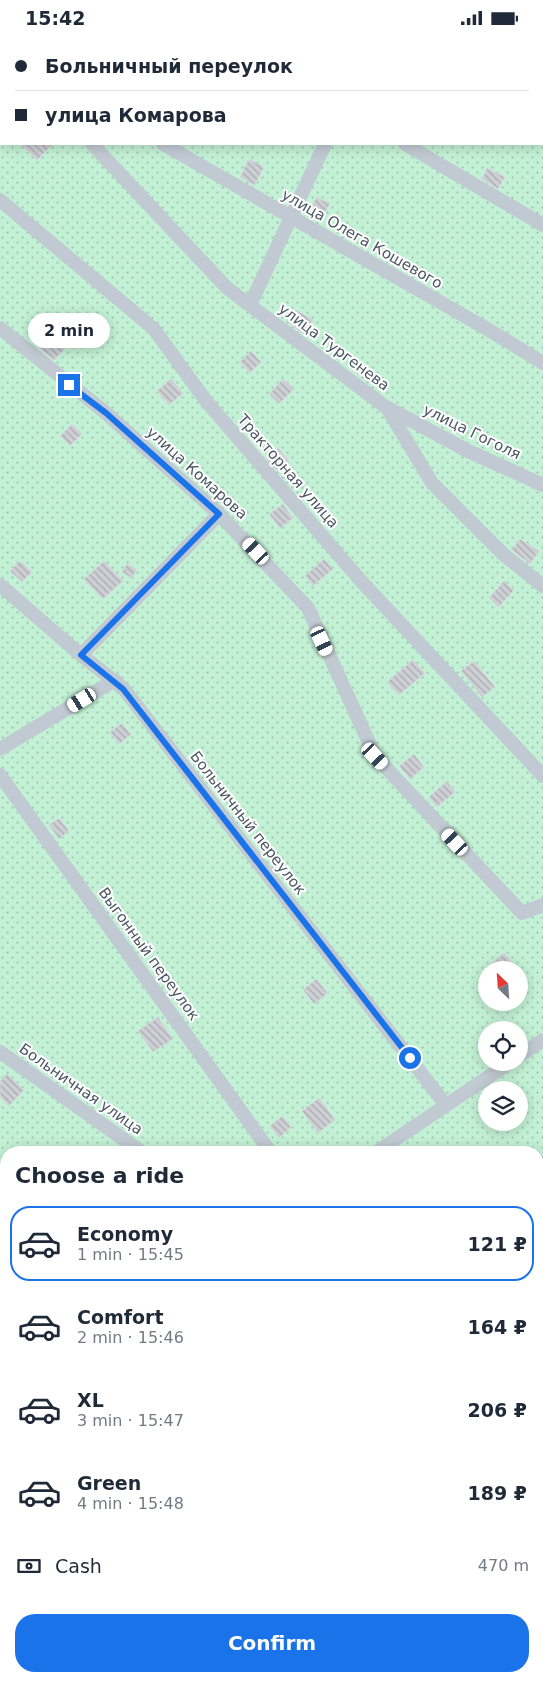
<!DOCTYPE html>
<meta charset="utf-8">
<style>
:root{--surface:#fff;--page:#f6f6f7;--text:#1f2937;--muted:#747a83;--line:#e0e1e3;--accent:#1a73e8}
body{margin:0;font-family:"DejaVu Sans",sans-serif;background:var(--page);color:var(--text);height:100vh;display:flex;flex-direction:column;font-size:19px;white-space:nowrap}
*{box-sizing:border-box;margin:0}
p{font-size:16px;color:var(--muted)}
.icon{flex:none;width:28px;height:28px;fill:none;stroke:currentColor;stroke-width:2;stroke-linecap:round;stroke-linejoin:round}
.map{position:relative;flex:1;overflow:hidden}
.sheet{position:absolute;left:0px;top:1111px;width:544px;height:536px;display:flex;flex-direction:column;background:var(--surface);border-radius:20px 20px 0 0;box-shadow:0 2px 12px #0003}
.sheet>*{flex:none}
.hud{position:absolute;left:0px;top:0px;width:544px;height:110px;box-shadow:0 2px 12px #0003;display:grid;align-content:center;height:110px;padding:0 15px;background:var(--surface)}
.needle{width:32px;rotate:335deg}
.controls{position:absolute;left:478px;top:926px;display:grid;gap:10px}
.controls a{display:grid;place-items:center;width:50px;height:50px;border-radius:50%;background:var(--surface);box-shadow:0 2px 12px #0003;font-size:25px}
.end{position:absolute;width:22px;height:22px;margin:-11px;border:6px solid #1a73e8;background:#fff;box-shadow:0 0 0 2px #fff}
.from{border-radius:50%}
.bubble{position:absolute;height:35px;border-radius:18px;background:var(--surface);box-shadow:0 2px 12px #0003;font-size:16px;font-weight:700;line-height:35px;text-align:center}
.car{position:absolute;width:15px;height:30px;margin:-15px -8px;border-radius:6px;box-shadow:0 0 4px 1px #0007;background:linear-gradient(#fff 24%,#345 0 40%,#fff 0 76%,#345 0 86%,#fff 0)}
.hud b{display:flex;align-items:center;gap:18px;height:48px;font-size:19px}
.hud b+b{border-top:1px solid var(--line)}
.hud i{width:12px;height:12px;background:var(--text)}
ul{padding:0;list-style:none}
li{display:flex;align-items:center;gap:15px;height:75px;margin:0 10px 8px;padding:0 5px;border:2px solid transparent;border-radius:20px}
li div{flex:1}
li b{display:block;font-size:19px}
li em{font-style:normal;font-weight:700}
li.current{border-color:var(--accent)}
li>.icon{width:45px;height:45px;stroke-width:1.5}
h2{padding:0 15px;font-size:22px;line-height:60px}
.pay{display:flex;align-items:center;gap:12px;height:55px;padding:0 15px;font-size:19px}
.pay p{margin-inline-start:auto}
.action{display:flex;gap:10px;margin-top:auto;padding:10px 15px}
.action a{flex:1;height:58px;border-radius:20px;background:var(--accent);color:#fff;font-size:20px;font-weight:700;line-height:58px;text-align:center}
.status{display:flex;justify-content:space-between;align-items:center;height:35px;padding:0 25px;background:var(--surface);direction:ltr}
.status svg{height:14px;fill:currentColor}
.map>svg:first-child{display:block}
.park{fill:url(#park-dots);fill-rule:evenodd}
.building{fill:url(#building-back-hatch);stroke:#d7d9de}
.lines{fill:none;stroke-linecap:round;stroke-linejoin:round}
.minor{stroke:#c1cad2;stroke-width:14}
.route{stroke:#1a73e8;stroke-width:6}
.labels{text-anchor:middle;stroke-width:4;stroke-linejoin:round;paint-order:stroke}
.street-label{font-size:15px;fill:#4a5661;stroke:#fff}
</style>
<div class="status"><b>15:42</b><svg viewBox="0 0 49 12"><path d="M0 12V9h3v3zM5 12V6h3v6zM10 12V3h3v9zM15 12V0h3v12zM26 1h20v11H26zM47 4h2v5h-2z"/></svg></div>
<div class="map">
<svg width="543" height="1647" viewBox="0 0 543 1647">
<defs>
<pattern id="park-dots" width="8" height="8" patternUnits="userSpaceOnUse" patternTransform="scale(1.25)"><rect width="8" height="8" fill="#c3f1d5"/><path d="M2 2h.1M6 6h.1" fill="none" stroke="#a0c6b0" stroke-width="1.8" stroke-linecap="round"/></pattern>
<pattern id="building-back-hatch" width="6" height="6" patternUnits="userSpaceOnUse" patternTransform="scale(1.25)"><rect width="6" height="6" fill="#cdcfd5"/><path d="M-1 5l2 2M0 0l6 6M5-1l2 2" fill="none" stroke="#a8abb0"/></pattern>
</defs>
<rect width="100%" height="100%" fill="#f5f3f3"/>
<path class="park" d="M 0,0 L 543,0 L 543,1647 L 0,1647 ZM 1,1 L 542,1 L 542,109 L 1,109 ZM 486,935 L 519,935 L 519,968 L 486,968 ZM 486,995 L 519,995 L 519,1028 L 486,1028 ZM 486,1055 L 519,1055 L 519,1088 L 486,1088 ZM 6,1118 L 538,1118 L 538,1641 L 6,1641 Z"/>
<path class="building" d="M 21,109 L 53,109 L 37,125 Z
M 249,124 L 264,132 L 255,150 L 240,142 Z
M 487,133 L 505,142 L 498,154 L 482,144 Z
M 317,162 L 330,169 L 320,184 L 308,176 Z
M 296,275 L 313,285 L 304,300 L 289,288 Z
M 51,301 L 65,314 L 54,325 L 40,314 Z
M 251,316 L 261,327 L 250,338 L 240,327 Z
M 171,344 L 183,358 L 169,370 L 157,356 Z
M 283,344 L 294,354 L 279,369 L 269,359 Z
M 72,389 L 82,399 L 70,411 L 60,401 Z
M 278,413 L 289,426 L 277,435 L 266,423 Z
M 283,469 L 293,483 L 280,493 L 269,479 Z
M 520,504 L 539,516 L 530,529 L 512,515 Z
M 324,524 L 333,534 L 313,551 L 305,541 Z
M 20,526 L 32,537 L 22,547 L 10,536 Z
M 104,526 L 123,546 L 103,564 L 84,544 Z
M 127,529 L 137,535 L 131,543 L 122,537 Z
M 504,546 L 514,555 L 499,572 L 489,563 Z
M 413,625 L 425,638 L 399,660 L 387,647 Z
M 474,626 L 495,652 L 482,662 L 461,636 Z
M 122,688 L 131,700 L 119,709 L 110,697 Z
M 414,719 L 424,732 L 410,744 L 399,731 Z
M 447,746 L 455,757 L 437,772 L 429,762 Z
M 59,783 L 69,796 L 59,804 L 49,790 Z
M 504,918 L 518,935 L 484,935 Z
M 316,944 L 328,958 L 314,969 L 303,955 Z
M 158,982 L 173,1004 L 153,1017 L 138,996 Z
M 7,1039 L 24,1055 L 9,1071 L 0,1062 L 0,1046 Z
M 319,1063 L 335,1085 L 318,1098 L 302,1076 Z
M 282,1081 L 291,1092 L 279,1103 L 270,1091 Z"/>
<g class="lines">
<path class="minor" d="M 218,0 L 220,1
M 454,0 L 456,1
M 376,1 L 377,0
M 0,16 L 1,16
M 542,52 L 543,52
M 92,109 L 227,253 L 387,373 L 432,448 L 503,519 L 543,551
M 163,109 L 489,295 L 543,328
M 405,109 L 543,190
M 0,165 L 154,294 L 206,366 L 361,546 L 543,741
M 250,270 L 325,109
M 0,293 L 106,378 L 219,479 L 308,573 L 375,721 L 522,878 L 543,870
M 388,373 L 468,416 L 543,450
M 0,550 L 81,620 L 123,653 L 445,1069
M 81,620 L 219,479
M 0,714 L 115,645
M 0,740 L 271,1118
M 0,1017 L 143,1118
M 519,1021 L 543,1005
M 375,1118 L 509,1028
M 0,1277 L 6,1284
M 0,1412 L 6,1407
M 538,1526 L 543,1532
M 0,1562 L 6,1569
M 0,1626 L 6,1621
M 246,1647 L 247,1643
M 463,1647 L 463,1641"/>
</g>
<g class="lines">
<path class="route" d="M 69,350 L 106,378 L 219,479 L 81,620 L 123,654 L 410,1023"/>
</g>
<g class="labels">
<g class="street-label">
<text transform="translate(362 204) rotate(30)" y="5">улица Олега Кошевого</text>
<text transform="translate(334 312) rotate(37)" y="5">улица Тургенева</text>
<text transform="translate(472 397) rotate(26)" y="5">улица Гоголя</text>
<text transform="translate(288 436) rotate(49)" y="5">Тракторная улица</text>
<text transform="translate(197 438) rotate(42)" y="5">улица Комарова</text>
<text transform="translate(248 788) rotate(52)" y="5">Больничный переулок</text>
<text transform="translate(149 919) rotate(54)" y="5">Выгонный переулок</text>
<text transform="translate(81 1054) rotate(35)" y="5">Больничная улица</text>
</g>
</g>
</svg>
<div class="controls">
<a><svg class="needle" viewBox="-14 -14 28 28"><path d="M0-13l5 13h-10z" fill="#e53935"/><path d="M0 13l5-13h-10z" fill="#747a83"/></svg></a>
<a><svg class="icon" aria-label="locate" viewBox="0 0 24 24"><circle cx="12" cy="12" r="6"/><path d="M12 2v4M12 18v4M2 12h4M18 12h4"/></svg></a>
<a><svg class="icon" aria-label="layers" viewBox="0 0 24 24"><path d="M12 4l9 5-9 5-9-5zM3 14l9 5 9-5"/></svg></a>
</div>
<i class="end from" style="left:410px;top:1023px"></i>
<i class="end" style="left:69px;top:350px"></i>
<div class="bubble" style="left:28px;top:278px;width:82px">2 min</div>
<i class="car" style="left:256px;top:516px;rotate:317deg"></i>
<i class="car" style="left:322px;top:606px;rotate:155deg"></i>
<i class="car" style="left:82px;top:665px;rotate:239deg"></i>
<i class="car" style="left:375px;top:721px;rotate:137deg"></i>
<i class="car" style="left:455px;top:807px;rotate:317deg"></i>
<div class="hud">
<b><i class="from"></i>Больничный переулок</b>
<b><i></i>улица Комарова</b>
</div>
<section class="sheet">
<h2>Choose a ride</h2>
<ul>
<li class="current"><svg class="icon" aria-label="car" viewBox="0 0 24 24"><path d="M5 17H2v-5l4-1 3-4h7l3 4 3 1v5h-3M9 17h6M6 11h13"/><circle cx="7" cy="17" r="2"/><circle cx="17" cy="17" r="2"/></svg><div><b>Economy</b><p>1 min · 15:45</p></div><em>121 ₽</em></li>
<li><svg class="icon" aria-label="car" viewBox="0 0 24 24"><path d="M5 17H2v-5l4-1 3-4h7l3 4 3 1v5h-3M9 17h6M6 11h13"/><circle cx="7" cy="17" r="2"/><circle cx="17" cy="17" r="2"/></svg><div><b>Comfort</b><p>2 min · 15:46</p></div><em>164 ₽</em></li>
<li><svg class="icon" aria-label="car" viewBox="0 0 24 24"><path d="M5 17H2v-5l4-1 3-4h7l3 4 3 1v5h-3M9 17h6M6 11h13"/><circle cx="7" cy="17" r="2"/><circle cx="17" cy="17" r="2"/></svg><div><b>XL</b><p>3 min · 15:47</p></div><em>206 ₽</em></li>
<li><svg class="icon" aria-label="car" viewBox="0 0 24 24"><path d="M5 17H2v-5l4-1 3-4h7l3 4 3 1v5h-3M9 17h6M6 11h13"/><circle cx="7" cy="17" r="2"/><circle cx="17" cy="17" r="2"/></svg><div><b>Green</b><p>4 min · 15:48</p></div><em>189 ₽</em></li>
</ul>
<div class="pay"><svg class="icon" aria-label="cash" viewBox="0 0 24 24"><path d="M3 7h18v10H3z"/><circle cx="12" cy="12" r="2"/></svg>Cash<p>470 m</p></div>
<div class="action"><a>Confirm</a></div>
</section>
</div>
